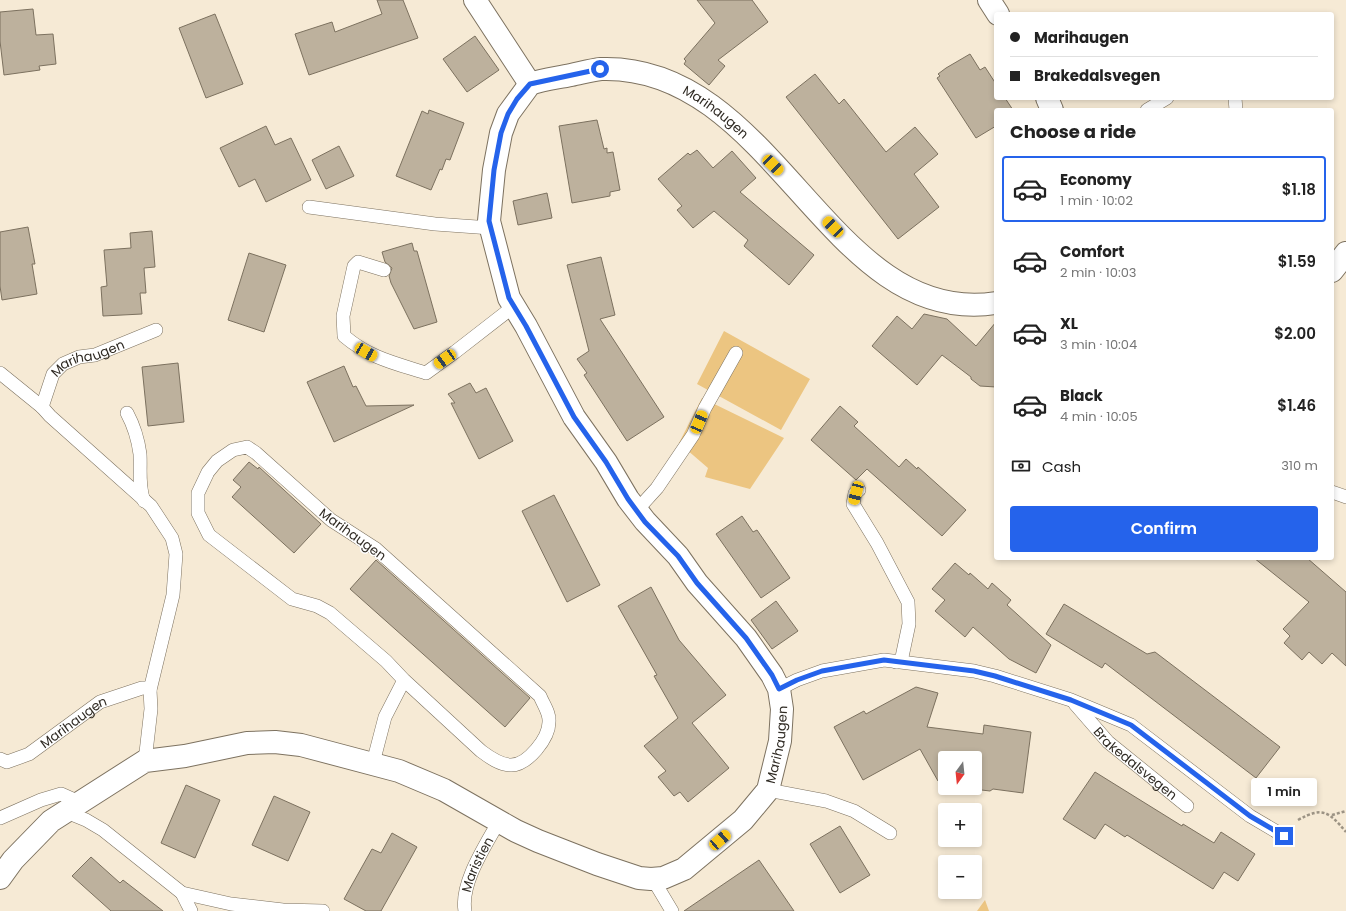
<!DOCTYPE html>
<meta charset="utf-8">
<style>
:root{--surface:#fff;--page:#f6f6f6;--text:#222;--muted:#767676;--line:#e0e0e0;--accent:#2563eb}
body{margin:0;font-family:Poppins,sans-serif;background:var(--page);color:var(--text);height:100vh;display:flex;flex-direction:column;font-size:15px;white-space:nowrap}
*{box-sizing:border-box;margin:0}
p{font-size:13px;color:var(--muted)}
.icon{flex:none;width:22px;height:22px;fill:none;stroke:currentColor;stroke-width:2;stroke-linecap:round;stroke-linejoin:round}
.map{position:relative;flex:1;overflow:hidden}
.panel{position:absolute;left:994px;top:108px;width:340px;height:452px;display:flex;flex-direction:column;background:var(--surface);border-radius:4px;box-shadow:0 2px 6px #0003}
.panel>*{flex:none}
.hud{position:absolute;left:994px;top:12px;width:340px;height:88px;border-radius:4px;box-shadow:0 2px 6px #0003;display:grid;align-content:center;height:88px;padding:0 16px;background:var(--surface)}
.needle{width:26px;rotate:195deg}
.tools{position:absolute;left:938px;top:751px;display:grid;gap:8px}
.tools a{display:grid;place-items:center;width:44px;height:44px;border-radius:4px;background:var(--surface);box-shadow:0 2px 6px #0003;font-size:20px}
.end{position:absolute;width:18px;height:18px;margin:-9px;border:5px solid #2563eb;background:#fff;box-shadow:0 0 0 2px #fff}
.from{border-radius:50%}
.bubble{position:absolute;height:28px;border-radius:4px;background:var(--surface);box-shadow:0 2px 6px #0003;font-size:13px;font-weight:600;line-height:28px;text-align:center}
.car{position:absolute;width:12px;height:24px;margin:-12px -6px;border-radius:5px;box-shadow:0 0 3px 1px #0007;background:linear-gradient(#f5c518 24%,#345 0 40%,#f5c518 0 76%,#345 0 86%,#f5c518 0)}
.hud b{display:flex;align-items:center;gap:14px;height:38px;font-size:15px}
.hud b+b{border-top:1px solid var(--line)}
.hud i{width:10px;height:10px;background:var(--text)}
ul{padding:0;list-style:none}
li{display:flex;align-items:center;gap:12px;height:66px;margin:0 8px 6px;padding:0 8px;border:2px solid transparent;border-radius:4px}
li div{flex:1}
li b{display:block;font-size:15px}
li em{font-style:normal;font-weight:600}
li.on{border-color:var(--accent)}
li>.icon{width:36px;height:36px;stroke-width:1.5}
h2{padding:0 16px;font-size:18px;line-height:48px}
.pay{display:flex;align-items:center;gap:10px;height:44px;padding:0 16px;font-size:15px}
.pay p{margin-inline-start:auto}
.cta{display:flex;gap:8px;margin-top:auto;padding:8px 16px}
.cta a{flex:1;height:46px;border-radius:4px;background:var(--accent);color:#fff;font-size:16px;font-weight:600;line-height:46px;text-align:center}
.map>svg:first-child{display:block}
.green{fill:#ecc581}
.building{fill:#bdb19d;stroke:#7c715f}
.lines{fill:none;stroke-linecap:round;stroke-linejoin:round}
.service-casing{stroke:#7d7260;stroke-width:14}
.minor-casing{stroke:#7d7260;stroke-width:24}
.path{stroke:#9c9384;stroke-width:2.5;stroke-dasharray:3 2;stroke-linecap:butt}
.service{stroke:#fff;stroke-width:13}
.minor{stroke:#fff;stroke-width:22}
.route{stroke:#2563eb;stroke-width:5}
.labels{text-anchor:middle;stroke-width:3;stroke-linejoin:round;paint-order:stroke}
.street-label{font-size:13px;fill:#2f2a23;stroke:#fff}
</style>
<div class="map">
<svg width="1346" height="911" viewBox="0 0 1346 911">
<rect width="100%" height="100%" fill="#f6ead5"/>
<path class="green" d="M 724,331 L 810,379 L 781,430 L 697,384 Z
M 702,398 L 784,438 L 750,489 L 705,477 L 708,468 L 679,443 Z
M 985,900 L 989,911 L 977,911 Z"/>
<path class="building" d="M 377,0 L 403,0 L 418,38 L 309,75 L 295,34 L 332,22 L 335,32 L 382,14 Z
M 697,0 L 752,0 L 768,22 L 718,60 L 725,66 L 709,85 L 684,64 L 686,61 L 684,59 L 715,23 Z
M 33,9 L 36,35 L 53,34 L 56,64 L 39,66 L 40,70 L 4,75 L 0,41 L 0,12 Z
M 215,14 L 243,84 L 206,98 L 179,28 Z
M 475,36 L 499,70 L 467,92 L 443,59 Z
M 970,54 L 980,70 L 985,67 L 996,84 L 996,98 L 1005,98 L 1013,110 L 996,110 L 996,126 L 976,138 L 937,78 L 940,76 L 938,74 L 946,68 Z
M 815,74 L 839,104 L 844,99 L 886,152 L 915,127 L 938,154 L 914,174 L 939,207 L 898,239 L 786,97 Z
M 429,110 L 464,123 L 450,160 L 446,159 L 442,170 L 440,169 L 431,190 L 396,176 L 422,111 L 428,114 Z
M 597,120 L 604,149 L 607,148 L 607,153 L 613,152 L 620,190 L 610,192 L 610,196 L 572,203 L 559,126 Z
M 266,126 L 275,145 L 291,138 L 311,180 L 266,202 L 255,179 L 239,187 L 220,148 Z
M 339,146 L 354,176 L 326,189 L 312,160 Z
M 697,150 L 713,168 L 732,151 L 756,178 L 740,192 L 814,255 L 789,285 L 744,246 L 748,240 L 714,211 L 693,228 L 677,210 L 682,206 L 658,179 L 688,153 L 690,155 Z
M 547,193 L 552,218 L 518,225 L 513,201 Z
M 28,227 L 35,264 L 32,264 L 37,294 L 2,300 L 0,286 L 0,232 Z
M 152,231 L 155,267 L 144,268 L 146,293 L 140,293 L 142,314 L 103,316 L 101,287 L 107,286 L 104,250 L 131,248 L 130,233 Z
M 412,243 L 414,251 L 417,251 L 437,322 L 414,329 L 391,283 L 389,276 L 392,268 L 385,262 L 382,252 Z
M 249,253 L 286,265 L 264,332 L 228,320 Z
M 601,257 L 615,315 L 600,319 L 664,417 L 627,441 L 584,375 L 587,373 L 577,359 L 589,351 L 567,265 Z
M 924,314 L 947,319 L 976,346 L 996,322 L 996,387 L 980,386 L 971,379 L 971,377 L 942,355 L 917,385 L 872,346 L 897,316 L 912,329 Z
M 178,363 L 184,422 L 148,426 L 142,367 Z
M 344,366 L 353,387 L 356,386 L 366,406 L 414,405 L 334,442 L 307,382 Z
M 470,383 L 476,393 L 486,388 L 513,441 L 479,459 L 451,403 L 455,403 L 448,394 Z
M 840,406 L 858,422 L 854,426 L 899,467 L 906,459 L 917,469 L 918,467 L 966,510 L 942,536 L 867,469 L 856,480 L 811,440 Z
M 249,462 L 258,469 L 259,467 L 321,524 L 294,553 L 232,497 L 241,487 L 233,480 Z
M 554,495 L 600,585 L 567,602 L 522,511 Z
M 742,516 L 753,532 L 757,530 L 790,578 L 761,598 L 716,534 Z
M 1254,558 L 1307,558 L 1346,592 L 1346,666 L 1332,653 L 1322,664 L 1309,652 L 1302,660 L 1284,643 L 1290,636 L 1283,629 L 1309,602 Z
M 376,560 L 530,698 L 505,727 L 350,589 Z
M 955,563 L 969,575 L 970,573 L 988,589 L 992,583 L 1011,600 L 1007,605 L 1051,645 L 1036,673 L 1009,659 L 973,627 L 965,637 L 935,611 L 945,600 L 932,589 Z
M 651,587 L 679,640 L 726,695 L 692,723 L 729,768 L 688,802 L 680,792 L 674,796 L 658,777 L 666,771 L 644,746 L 678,718 L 654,676 L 657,675 L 618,606 Z
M 776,601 L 798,631 L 772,649 L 751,620 Z
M 1064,604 L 1147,654 L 1155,652 L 1280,747 L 1256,778 L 1105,663 L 1102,668 L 1046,634 Z
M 916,687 L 938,693 L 927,727 L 983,734 L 984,725 L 1031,732 L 1023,793 L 993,789 L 990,791 L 973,789 L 975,788 L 975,758 L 945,758 L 945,782 L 938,781 L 920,749 L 863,780 L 834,727 L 864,711 L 866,714 Z
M 1095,772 L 1182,826 L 1183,824 L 1214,843 L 1221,832 L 1255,854 L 1238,881 L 1224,872 L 1213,889 L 1127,835 L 1125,837 L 1105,824 L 1095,839 L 1063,819 Z
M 186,785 L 220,800 L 195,858 L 161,843 Z
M 274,796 L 310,812 L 288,861 L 252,845 Z
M 840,826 L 870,875 L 840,893 L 810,844 Z
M 392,833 L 417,847 L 381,911 L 366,911 L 344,899 L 372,849 L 381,853 Z
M 91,857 L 120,883 L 123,880 L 163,911 L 111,911 L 72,876 Z
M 759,860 L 794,911 L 684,911 Z"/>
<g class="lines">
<g class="service-casing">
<g id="service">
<path d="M 1235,98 L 1236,110"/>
<path d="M 1147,110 L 1167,98"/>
<path d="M 309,207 L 435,224 L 491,228"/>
<path d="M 384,270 L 358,262 L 354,266 L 343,316 L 344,336 C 370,358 394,363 426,373 L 455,352 L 513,307"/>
<path d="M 0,373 L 42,407 L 50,416 L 151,506 L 172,538 L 176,554 L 173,595 L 150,690 L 151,709 L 145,761"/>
<path id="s1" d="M 42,407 L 53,374 L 63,364 L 79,357 L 95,355 L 156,330"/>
<path d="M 127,413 C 134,426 138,439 140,454 C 141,470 138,486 144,501"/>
<path d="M 859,490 L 855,493 L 853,504 L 877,543 L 908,602 L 909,624 L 902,657 L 899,661 L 896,662"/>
<path d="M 1332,492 L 1346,497"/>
<path d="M 637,510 L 657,488 L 693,435 L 705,408 L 736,353"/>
<path d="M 779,689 L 797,680 L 822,671 L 884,660 L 974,671 L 995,676 L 1071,700 L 1131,725 L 1250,816 L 1284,836"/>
<path id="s2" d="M 1075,704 L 1108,742 L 1187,806"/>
<path id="s3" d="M 0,759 L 7,762 L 29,754 L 100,702 L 142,688 L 149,688 L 150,690"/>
<path d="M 373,763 L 385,717 L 404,680 L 481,751 C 489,757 500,765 511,765 C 528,765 549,738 549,722 C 550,713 543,704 540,696 L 376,549 L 331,520 L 256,453 L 247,447 L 233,450 L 217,461 L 208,472 L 198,493 L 198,513 L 209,535 L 292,599 L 317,606 L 330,613 L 386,661 L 404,680"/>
<path d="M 768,790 L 826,801 L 854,811 L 890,833"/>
<path d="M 64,811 L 86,820 L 103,830 L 182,893 L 231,904 L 283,910 L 323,911"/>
<path d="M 0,818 L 41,800 L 61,794 L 79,802"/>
<path d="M 651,879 L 657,886 L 672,911"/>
<path d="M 182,893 L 191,911"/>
<path id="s4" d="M 465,911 C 460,883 486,845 499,821"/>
</g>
</g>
<g class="minor-casing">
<g id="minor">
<path d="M 475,0 L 530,84"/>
<path d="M 989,0 L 998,14"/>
<path d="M 1047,98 L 1052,110"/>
<path d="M 1332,271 L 1346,253"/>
<path id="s5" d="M 0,878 L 13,860 L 51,821 L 145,761 L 185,756 L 247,743 L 275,742 L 301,745 L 399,771 L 444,790 L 516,831 L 538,841 L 597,864 L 639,878 L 651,879 L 663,878 L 684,869 L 743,820 L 768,790 L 780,741 L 782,709 L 779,689 L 772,675 L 746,638 L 697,583 L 678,556 L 645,521 L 628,499 L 606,462 L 574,417 L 526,326 L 509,298 L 489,221 L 494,170 L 501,133 L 508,114 L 530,84 C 543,79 557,78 571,75 C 581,73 591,70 601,69 C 775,63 829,329 996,303"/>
</g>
</g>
<path class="path" d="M 1332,815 L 1346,811
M 1298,820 C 1323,806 1329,812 1346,832"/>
<use href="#service" class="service"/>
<use href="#minor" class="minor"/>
</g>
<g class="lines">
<path class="route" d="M 600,69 L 530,84 L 517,99 L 508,114 L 501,133 L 494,170 L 489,221 L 509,298 L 526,326 L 574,417 L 606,462 L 628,499 L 645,522 L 678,556 L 697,583 L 746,638 L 772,675 L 779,689 L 797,680 L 822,671 L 884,660 L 974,671 L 995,676 L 1071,700 L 1131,725 L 1250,816 L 1284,836"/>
</g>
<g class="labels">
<g class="street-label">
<text dy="5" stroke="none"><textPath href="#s5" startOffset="1878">Marihaugen</textPath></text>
<text dy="5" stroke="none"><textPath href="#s1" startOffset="74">Marihaugen</textPath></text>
<text transform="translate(353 534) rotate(36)" y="5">Marihaugen</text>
<text dy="5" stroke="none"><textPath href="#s3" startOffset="86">Marihaugen</textPath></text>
<text dy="5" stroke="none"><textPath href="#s5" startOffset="920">Marihaugen</textPath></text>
<text dy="5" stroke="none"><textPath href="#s2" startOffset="85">Brakedalsvegen</textPath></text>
<text dy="5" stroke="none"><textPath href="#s4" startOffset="49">Maristien</textPath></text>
</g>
</g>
</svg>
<div class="tools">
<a><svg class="needle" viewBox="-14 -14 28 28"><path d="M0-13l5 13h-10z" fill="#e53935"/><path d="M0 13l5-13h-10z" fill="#767676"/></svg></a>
<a>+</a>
<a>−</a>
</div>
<i class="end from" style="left:600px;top:69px"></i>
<i class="end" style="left:1284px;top:836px"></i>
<div class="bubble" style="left:1251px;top:778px;width:66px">1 min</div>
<i class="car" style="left:773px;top:165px;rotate:134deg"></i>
<i class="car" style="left:833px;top:227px;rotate:315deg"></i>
<i class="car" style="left:366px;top:352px;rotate:120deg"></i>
<i class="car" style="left:445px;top:359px;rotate:235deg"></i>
<i class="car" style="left:699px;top:422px;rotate:23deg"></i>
<i class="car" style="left:856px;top:493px;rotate:195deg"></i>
<i class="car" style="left:720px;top:840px;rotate:49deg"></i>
<div class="hud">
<b><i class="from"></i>Marihaugen</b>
<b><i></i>Brakedalsvegen</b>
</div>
<section class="panel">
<h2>Choose a ride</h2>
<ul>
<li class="on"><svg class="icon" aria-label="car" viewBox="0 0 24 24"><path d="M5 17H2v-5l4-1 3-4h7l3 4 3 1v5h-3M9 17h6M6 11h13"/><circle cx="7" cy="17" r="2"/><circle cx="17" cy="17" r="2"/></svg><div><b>Economy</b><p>1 min · 10:02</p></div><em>$1.18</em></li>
<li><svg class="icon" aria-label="car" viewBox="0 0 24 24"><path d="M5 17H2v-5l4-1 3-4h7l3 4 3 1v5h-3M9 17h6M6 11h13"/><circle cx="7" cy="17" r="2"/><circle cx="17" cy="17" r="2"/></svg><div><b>Comfort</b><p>2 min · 10:03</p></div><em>$1.59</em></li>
<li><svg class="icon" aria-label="car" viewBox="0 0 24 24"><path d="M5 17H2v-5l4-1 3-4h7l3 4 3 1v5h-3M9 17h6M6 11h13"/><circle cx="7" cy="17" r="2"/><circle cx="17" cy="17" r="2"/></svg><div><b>XL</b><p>3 min · 10:04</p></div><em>$2.00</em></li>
<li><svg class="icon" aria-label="car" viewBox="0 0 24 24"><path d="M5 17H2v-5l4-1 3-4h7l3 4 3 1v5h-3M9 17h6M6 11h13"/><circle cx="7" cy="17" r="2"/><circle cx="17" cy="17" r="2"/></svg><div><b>Black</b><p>4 min · 10:05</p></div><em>$1.46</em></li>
</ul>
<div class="pay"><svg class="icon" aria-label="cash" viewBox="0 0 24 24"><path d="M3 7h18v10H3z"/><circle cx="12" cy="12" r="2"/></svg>Cash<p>310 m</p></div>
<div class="cta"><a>Confirm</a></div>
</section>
</div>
